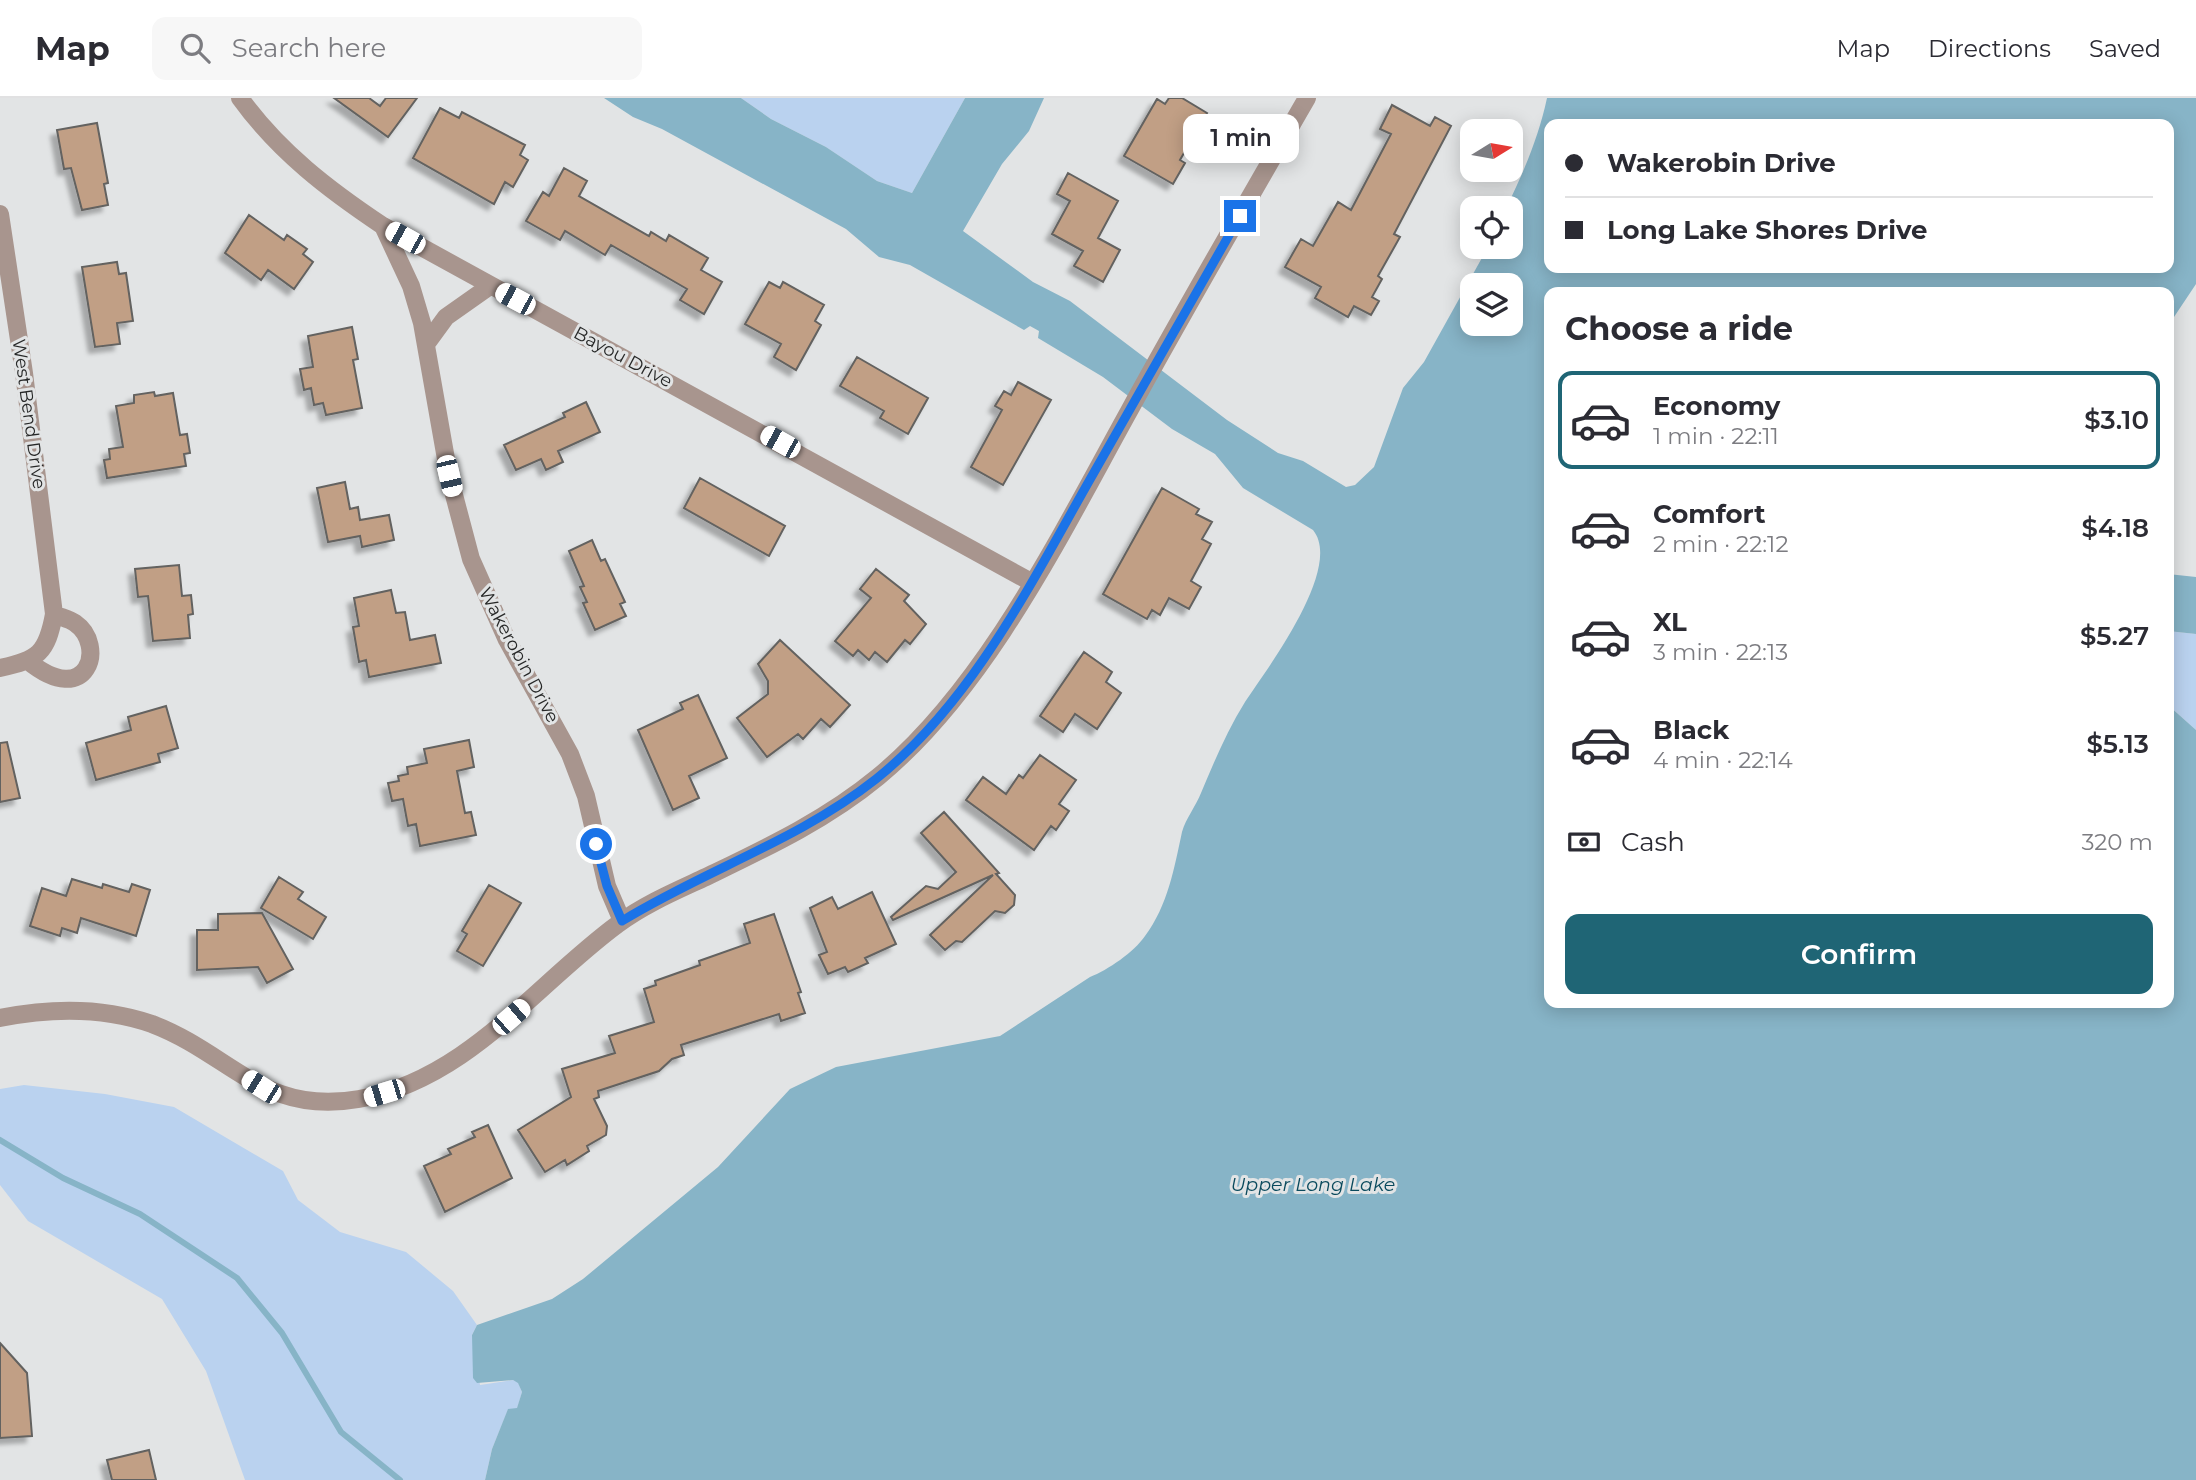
<!DOCTYPE html>
<meta charset="utf-8">
<style>
:root{--surface:#fff;--page:#f7f7f7;--text:#2b2b33;--muted:#7c7c81;--line:#e1e1e2;--accent:#1f6575}
body{margin:0;font-family:Montserrat,sans-serif;background:var(--page);color:var(--text);height:100vh;display:flex;flex-direction:column;font-size:26px;white-space:nowrap}
*{box-sizing:border-box;margin:0}
p{font-size:23px;color:var(--muted)}
.icon{flex:none;width:38px;height:38px;fill:none;stroke:currentColor;stroke-width:2;stroke-linecap:round;stroke-linejoin:round}
.map{position:relative;flex:1;overflow:hidden}
.panel{position:absolute;left:1544px;top:189px;width:630px;height:721px;display:flex;flex-direction:column;background:var(--surface);border-radius:14px;box-shadow:0 4px 18px #0003}
.panel>*{flex:none}
.hud{position:absolute;left:1544px;top:21px;width:630px;height:154px;border-radius:14px;box-shadow:0 4px 18px #0003;display:grid;align-content:center;height:154px;padding:0 21px;background:var(--surface)}
.needle{width:46px;rotate:79deg}
.buttons{position:absolute;left:1460px;top:21px;display:grid;gap:14px}
.buttons a{display:grid;place-items:center;width:63px;height:63px;border-radius:14px;background:var(--surface);box-shadow:0 4px 18px #0003;font-size:35px}
.end{position:absolute;width:32px;height:32px;margin:-16px;border:9px solid #1a73e8;background:#fff;box-shadow:0 0 0 4px #fff}
.from{border-radius:50%}
.bubble{position:absolute;height:49px;border-radius:14px;background:var(--surface);box-shadow:0 4px 18px #0003;font-size:23px;font-weight:600;line-height:49px;text-align:center}
.car{position:absolute;width:21px;height:42px;margin:-21px -10px;border-radius:9px;box-shadow:0 0 5px 2px #0007;background:linear-gradient(#fff 24%,#345 0 40%,#fff 0 76%,#345 0 86%,#fff 0)}
.hud b{display:flex;align-items:center;gap:24px;height:66px;font-size:26px}
.hud b+b{border-top:2px solid var(--line)}
.hud i{width:18px;height:18px;background:var(--text)}
ul{padding:0;list-style:none}
li{display:flex;align-items:center;gap:21px;height:98px;margin:0 14px 10px;padding:0 7px;border:4px solid transparent;border-radius:14px}
li div{flex:1}
li b{display:block;font-size:26px}
li em{font-style:normal;font-weight:600}
li.selected{border-color:var(--accent)}
li>.icon{width:63px;height:63px;stroke-width:1.5}
h2{padding:0 21px;font-size:32px;line-height:84px}
.pay{display:flex;align-items:center;gap:18px;height:77px;padding:0 21px;font-size:26px}
.pay p{margin-inline-start:auto}
.cta{display:flex;gap:14px;margin-top:auto;padding:14px 21px}
.cta a{flex:1;height:80px;border-radius:14px;background:var(--accent);color:#fff;font-size:28px;font-weight:600;line-height:80px;text-align:center}
header{display:flex;align-items:center;gap:42px;box-sizing:border-box;height:98px;padding:0 35px;background:var(--surface);border-bottom:2px solid var(--line)}
header strong{font-size:33px}
nav{display:flex;gap:38px;margin-inline-start:auto;font-size:24px}
.search{width:490px;height:63px;background:var(--page);display:flex;align-items:center;gap:18px;box-sizing:border-box;padding:0 24px;border-radius:14px;color:var(--muted);font-size:26px}
.map>svg:first-child{display:block}
.green{fill:#bad2ef}
.water{fill:#87b4c7;fill-rule:evenodd}
.lines{fill:none;stroke-linecap:round;stroke-linejoin:round}
.stream{stroke:#87b4c7;stroke-width:6}
.building{fill:#c19f85;stroke:#636260;stroke-width:2;filter:url(#shadow)}
.street{stroke:#a8958e;stroke-width:18}
.route{stroke:#1a73e8;stroke-width:9}
.labels{text-anchor:middle;stroke-width:6;stroke-linejoin:round;paint-order:stroke}
.street-label{font-size:18px;fill:#272828;stroke:#e2e4e5}
.water-label{font-size:19px;font-style:italic;fill:#0a4a5d;stroke:#e2e4e5}
</style>
<header>
<strong>Map</strong>
<div class="search"><svg class="icon" aria-label="search" viewBox="0 0 24 24"><circle cx="10" cy="10" r="6"/><path d="M15 15l6 6"/></svg>Search here</div>
<nav><a>Map</a><a>Directions</a><a>Saved</a></nav>
</header>
<div class="map">
<svg width="2196" height="1382" viewBox="0 0 2196 1382">
<defs>
<filter id="shadow"><feDropShadow dx="-6" dy="6" stdDeviation="2" flood-color="#0004"/></filter>
</defs>
<rect width="100%" height="100%" fill="#e2e4e5"/>
<path class="green" d="M 741,0 L 965,0 L 912,95 L 877,83 L 826,49 L 771,21 Z
M 2168,533 L 2196,536 L 2196,632 L 2168,607 Z
M 24,987 L 105,996 L 174,1009 L 283,1073 L 298,1102 L 340,1134 L 406,1154 L 453,1193 L 477,1227 L 472,1237 L 480,1287 L 513,1282 L 518,1284 L 522,1294 L 517,1311 L 508,1312 L 492,1351 L 485,1382 L 245,1382 L 206,1273 L 162,1201 L 28,1123 L 0,1087 L 0,991 Z"/>
<path class="water" d="M 604,0 L 741,0 L 771,21 L 826,49 L 877,83 L 912,95 L 965,0 L 1044,0 L 1029,33 L 1002,66 L 963,133 L 1033,184 L 1070,203 L 1227,322 L 1278,355 L 1303,363 L 1346,389 L 1355,387 L 1374,369 L 1403,290 L 1424,264 L 1488,149 L 1510,149 L 1510,110 L 1506,110 C 1523,76 1539,38 1547,0 L 2196,0 L 2196,186 L 2168,228 L 2168,194 L 1549,194 L 1549,905 L 2168,905 L 2168,607 L 2196,632 L 2196,1382 L 485,1382 L 492,1351 L 508,1311 L 517,1310 L 522,1294 L 518,1285 L 513,1282 L 477,1285 L 473,1280 L 472,1237 L 477,1227 L 552,1201 L 583,1181 L 718,1069 L 790,991 L 836,969 L 1000,938 L 1090,879 C 1108,872 1134,854 1145,838 C 1168,807 1174,771 1182,734 C 1186,720 1196,708 1201,695 C 1214,664 1227,633 1245,604 C 1266,572 1344,470 1313,432 L 1243,390 L 1215,356 L 1172,331 L 1103,279 L 1038,240 L 1039,233 L 1030,228 L 1024,232 L 910,167 L 879,159 L 846,131 L 662,31 L 633,19 ZM 1549,26 L 2168,26 L 2168,170 L 1549,170 ZM 1472,187 L 1510,187 L 1510,226 L 1472,226 Z
M 2168,476 L 2196,479 L 2196,536 L 2168,533 Z"/>
<g class="lines">
<path class="stream" d="M 0,1042 L 63,1080 L 140,1116 L 237,1180 L 282,1235 L 341,1334 L 400,1382"/>
</g>
<path class="building" d="M 334,0 L 369,0 L 380,8 L 386,0 L 417,0 L 388,39 Z
M 1169,0 L 1182,0 L 1207,15 L 1180,62 L 1185,65 L 1173,86 L 1124,58 L 1157,1 L 1165,6 Z
M 1392,7 L 1430,28 L 1435,19 L 1451,28 L 1394,136 L 1400,139 L 1378,178 L 1382,181 L 1372,199 L 1379,203 L 1371,217 L 1354,208 L 1348,219 L 1315,200 L 1321,189 L 1285,169 L 1301,141 L 1313,148 L 1338,104 L 1351,112 L 1391,36 L 1380,31 Z
M 440,10 L 459,20 L 462,14 L 525,47 L 520,57 L 528,62 L 513,89 L 505,84 L 494,106 L 413,60 Z
M 97,25 L 108,85 L 104,86 L 108,107 L 82,112 L 71,70 L 64,71 L 57,32 Z
M 564,70 L 587,83 L 579,98 L 649,138 L 651,134 L 666,143 L 669,137 L 708,160 L 701,172 L 722,184 L 704,216 L 680,202 L 687,191 L 611,147 L 605,157 L 565,133 L 560,142 L 526,123 L 543,94 L 549,98 Z
M 1068,75 L 1118,103 L 1098,140 L 1120,152 L 1103,184 L 1074,168 L 1083,153 L 1052,136 L 1070,103 L 1057,96 Z
M 249,117 L 284,142 L 287,137 L 307,151 L 303,156 L 313,164 L 294,191 L 268,172 L 261,182 L 225,155 Z
M 117,164 L 119,176 L 126,175 L 133,223 L 117,225 L 120,246 L 95,249 L 82,169 Z
M 769,184 L 780,190 L 783,184 L 824,207 L 815,223 L 821,227 L 796,272 L 774,259 L 781,246 L 745,226 Z
M 352,229 L 358,261 L 353,262 L 362,310 L 326,317 L 323,305 L 314,307 L 311,290 L 304,292 L 300,271 L 313,269 L 308,238 Z
M 857,259 L 928,300 L 908,336 L 880,320 L 884,313 L 840,288 Z
M 1018,284 L 1051,302 L 1003,387 L 971,369 L 1002,312 L 995,308 L 1004,293 L 1011,297 Z
M 154,294 L 155,298 L 173,295 L 180,337 L 187,336 L 190,355 L 184,356 L 186,368 L 107,380 L 104,362 L 110,361 L 109,351 L 123,349 L 116,308 L 134,305 L 134,297 Z
M 586,304 L 600,334 L 558,353 L 563,364 L 546,372 L 541,361 L 516,372 L 504,347 L 565,319 L 563,315 Z
M 700,380 L 785,428 L 769,458 L 684,410 Z
M 345,384 L 350,411 L 358,409 L 360,422 L 389,417 L 394,442 L 362,449 L 360,438 L 328,444 L 317,390 Z
M 1162,390 L 1199,411 L 1196,416 L 1212,424 L 1202,441 L 1211,446 L 1191,483 L 1201,489 L 1189,511 L 1169,500 L 1160,517 L 1152,512 L 1147,521 L 1103,496 Z
M 592,442 L 601,463 L 605,461 L 625,504 L 620,506 L 626,518 L 595,532 L 583,505 L 587,504 L 580,489 L 584,488 L 569,453 Z
M 179,467 L 182,498 L 191,497 L 193,516 L 188,517 L 190,540 L 153,543 L 148,498 L 138,499 L 135,471 Z
M 876,471 L 909,497 L 904,503 L 926,526 L 910,546 L 905,542 L 887,564 L 875,554 L 869,562 L 858,552 L 853,558 L 835,543 L 871,500 L 860,491 Z
M 391,492 L 396,515 L 405,514 L 410,542 L 435,537 L 441,565 L 369,579 L 366,562 L 359,564 L 353,529 L 359,528 L 354,500 Z
M 780,542 L 850,607 L 830,629 L 821,621 L 803,641 L 798,636 L 767,659 L 737,620 L 768,596 L 768,583 L 758,566 Z
M 1084,554 L 1112,574 L 1106,584 L 1121,595 L 1097,631 L 1075,616 L 1063,634 L 1040,618 Z
M 698,597 L 727,660 L 689,678 L 699,700 L 673,712 L 638,632 L 683,611 L 680,605 Z
M 166,608 L 178,650 L 158,656 L 160,664 L 96,682 L 86,645 L 131,632 L 128,619 Z
M 469,642 L 474,669 L 457,673 L 465,715 L 471,714 L 476,737 L 420,748 L 416,726 L 408,728 L 403,701 L 392,703 L 388,685 L 399,683 L 398,678 L 408,676 L 407,669 L 427,665 L 424,651 Z
M 7,644 L 20,700 L 0,704 L 0,645 Z
M 1040,657 L 1076,682 L 1059,706 L 1069,713 L 1056,732 L 1051,728 L 1034,752 L 966,702 L 983,679 L 1006,696 L 1019,677 L 1023,680 Z
M 944,714 L 999,775 L 996,776 L 1015,797 L 1014,807 L 1005,815 L 995,813 L 962,844 L 956,843 L 945,852 L 930,837 L 993,777 L 893,822 L 891,819 L 926,788 L 938,791 L 956,774 L 921,735 Z
M 279,779 L 303,794 L 298,801 L 326,819 L 313,841 L 261,810 Z
M 72,781 L 102,790 L 103,786 L 129,794 L 132,786 L 150,792 L 136,838 L 81,820 L 77,835 L 62,830 L 60,838 L 30,828 L 42,790 L 66,798 Z
M 489,787 L 521,805 L 483,868 L 457,853 L 467,836 L 462,833 Z
M 872,794 L 896,846 L 865,860 L 868,865 L 848,874 L 845,869 L 828,876 L 819,857 L 827,854 L 810,810 L 832,799 L 838,811 Z
M 262,815 L 293,871 L 267,885 L 258,869 L 197,872 L 197,832 L 218,832 L 218,816 Z
M 774,816 L 801,894 L 798,895 L 805,915 L 781,923 L 779,916 L 681,947 L 684,957 L 672,961 L 659,973 L 598,993 L 599,999 L 594,1001 L 607,1028 L 606,1037 L 587,1048 L 589,1053 L 567,1067 L 565,1062 L 545,1074 L 518,1032 L 571,999 L 562,971 L 615,955 L 609,938 L 654,924 L 644,891 L 656,887 L 655,883 L 700,867 L 699,863 L 750,845 L 744,826 Z
M 488,1027 L 512,1080 L 445,1114 L 424,1068 L 451,1056 L 448,1051 L 475,1039 L 472,1034 Z
M 0,1245 L 27,1275 L 32,1338 L 0,1340 Z
M 149,1352 L 156,1382 L 112,1382 L 107,1362 Z"/>
<g class="lines">
<path class="street" d="M 240,0 C 279,54 329,92 383,128 L 1031,484
M 0,116 L 24,275 L 54,516 C 47,555 38,562 0,570
M 383,128 L 411,188 L 422,225 L 449,378 L 471,461 L 507,542 L 570,656 L 586,698 L 607,788 L 622,823
M 427,245 L 446,219 L 490,188
M 28,563 C 88,612 107,547 75,525 C 69,521 60,519 54,516
M 0,920 C 50,910 103,909 152,926 C 231,956 263,1018 359,1001 C 467,982 535,887 618,826 C 645,806 676,793 706,779 C 766,750 826,722 878,679 C 986,590 1061,436 1128,315 C 1186,209 1247,104 1307,0"/>
</g>
<g class="lines">
<path class="route" d="M 596,746 L 607,788 L 622,823 C 705,772 799,742 876,681 C 971,605 1029,489 1088,385 C 1139,296 1190,207 1240,118"/>
</g>
<g class="labels">
<g class="street-label">
<text transform="translate(623 259) rotate(28)" y="6">Bayou Drive</text>
<text transform="translate(29 316) rotate(82)" y="6">West Bend Drive</text>
<text transform="translate(519 557) rotate(62)" y="6">Wakerobin Drive</text>
</g>
<g class="water-label">
<text x="1313" y="1093">Upper Long Lake</text>
</g>
</g>
</svg>
<div class="buttons">
<a><svg class="needle" viewBox="-14 -14 28 28"><path d="M0-13l5 13h-10z" fill="#e53935"/><path d="M0 13l5-13h-10z" fill="#7c7c81"/></svg></a>
<a><svg class="icon" aria-label="locate" viewBox="0 0 24 24"><circle cx="12" cy="12" r="6"/><path d="M12 2v4M12 18v4M2 12h4M18 12h4"/></svg></a>
<a><svg class="icon" aria-label="layers" viewBox="0 0 24 24"><path d="M12 4l9 5-9 5-9-5zM3 14l9 5 9-5"/></svg></a>
</div>
<i class="end from" style="left:596px;top:746px"></i>
<i class="end" style="left:1240px;top:118px"></i>
<div class="bubble" style="left:1183px;top:16px;width:116px">1 min</div>
<i class="car" style="left:405px;top:140px;rotate:299deg"></i>
<i class="car" style="left:515px;top:201px;rotate:298deg"></i>
<i class="car" style="left:780px;top:344px;rotate:299deg"></i>
<i class="car" style="left:449px;top:378px;rotate:167deg"></i>
<i class="car" style="left:511px;top:919px;rotate:49deg"></i>
<i class="car" style="left:261px;top:989px;rotate:302deg"></i>
<i class="car" style="left:384px;top:995px;rotate:253deg"></i>
<div class="hud">
<b><i class="from"></i>Wakerobin Drive</b>
<b><i></i>Long Lake Shores Drive</b>
</div>
<section class="panel">
<h2>Choose a ride</h2>
<ul>
<li class="selected"><svg class="icon" aria-label="car" viewBox="0 0 24 24"><path d="M5 17H2v-5l4-1 3-4h7l3 4 3 1v5h-3M9 17h6M6 11h13"/><circle cx="7" cy="17" r="2"/><circle cx="17" cy="17" r="2"/></svg><div><b>Economy</b><p>1 min · 22:11</p></div><em>$3.10</em></li>
<li><svg class="icon" aria-label="car" viewBox="0 0 24 24"><path d="M5 17H2v-5l4-1 3-4h7l3 4 3 1v5h-3M9 17h6M6 11h13"/><circle cx="7" cy="17" r="2"/><circle cx="17" cy="17" r="2"/></svg><div><b>Comfort</b><p>2 min · 22:12</p></div><em>$4.18</em></li>
<li><svg class="icon" aria-label="car" viewBox="0 0 24 24"><path d="M5 17H2v-5l4-1 3-4h7l3 4 3 1v5h-3M9 17h6M6 11h13"/><circle cx="7" cy="17" r="2"/><circle cx="17" cy="17" r="2"/></svg><div><b>XL</b><p>3 min · 22:13</p></div><em>$5.27</em></li>
<li><svg class="icon" aria-label="car" viewBox="0 0 24 24"><path d="M5 17H2v-5l4-1 3-4h7l3 4 3 1v5h-3M9 17h6M6 11h13"/><circle cx="7" cy="17" r="2"/><circle cx="17" cy="17" r="2"/></svg><div><b>Black</b><p>4 min · 22:14</p></div><em>$5.13</em></li>
</ul>
<div class="pay"><svg class="icon" aria-label="cash" viewBox="0 0 24 24"><path d="M3 7h18v10H3z"/><circle cx="12" cy="12" r="2"/></svg>Cash<p>320 m</p></div>
<div class="cta"><a>Confirm</a></div>
</section>
</div>
